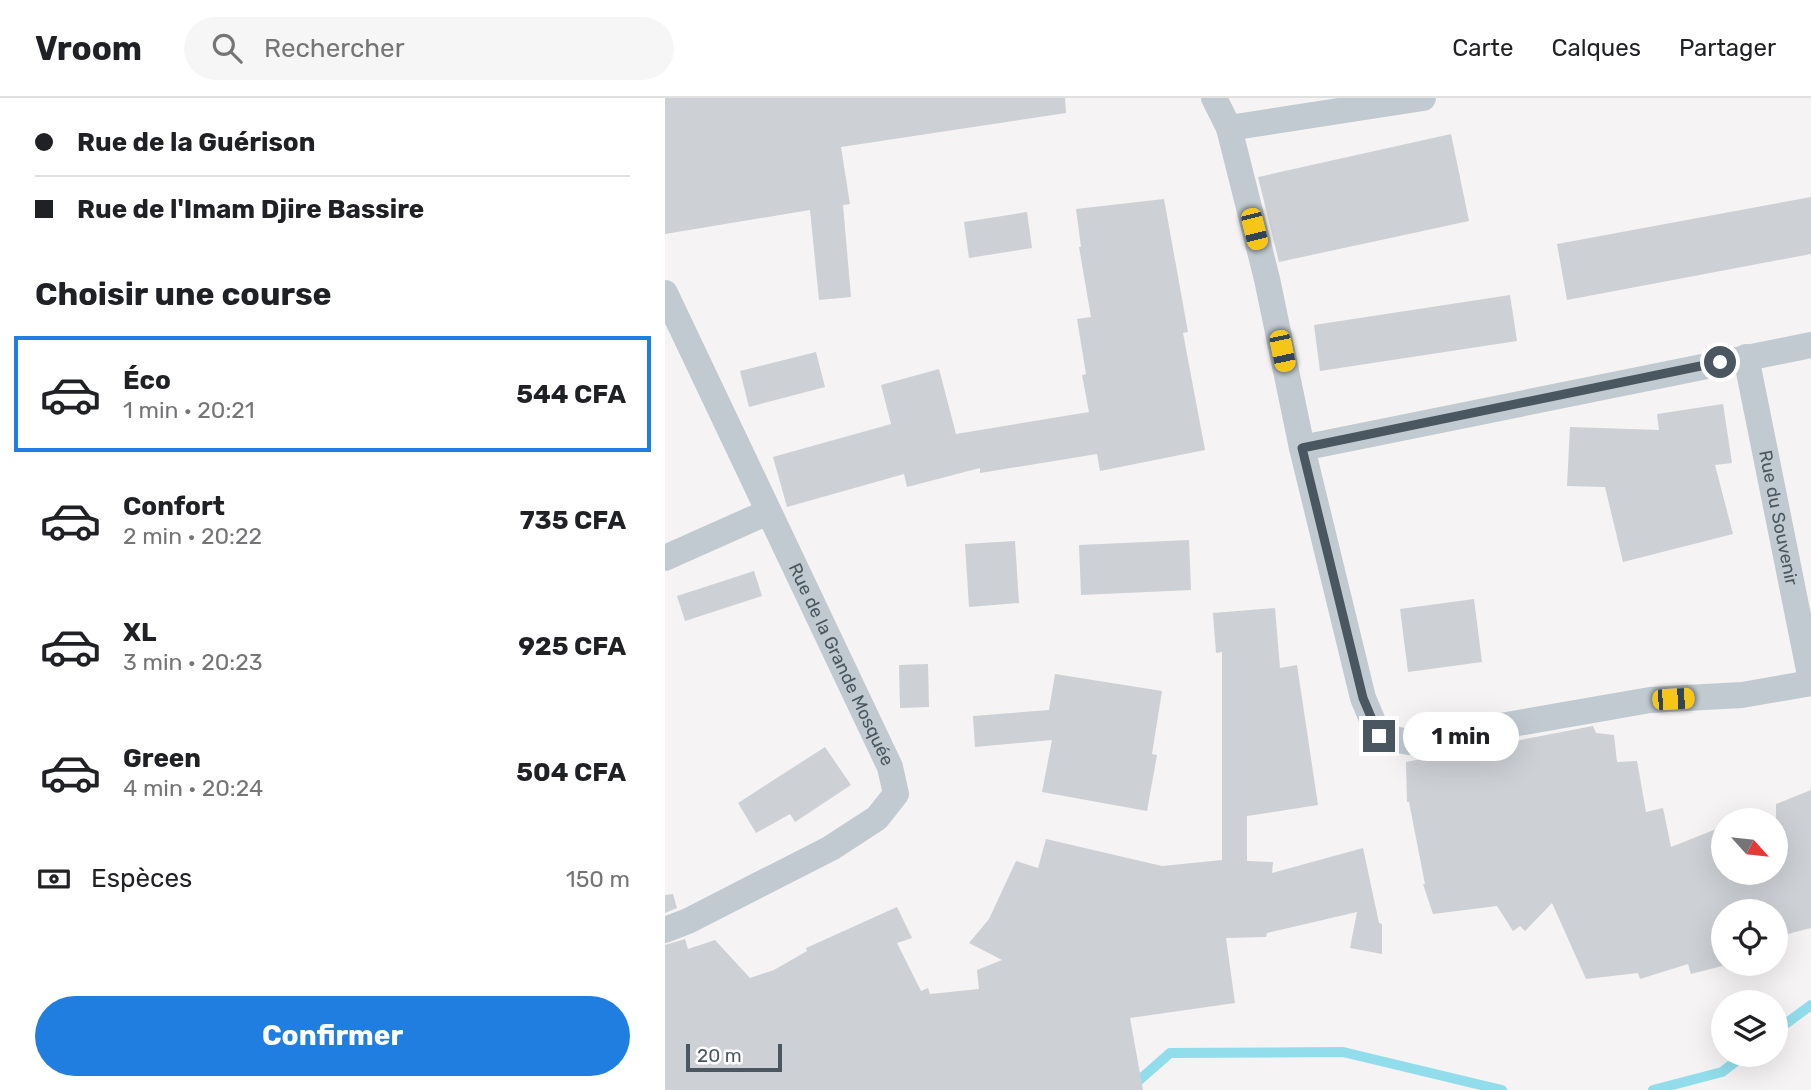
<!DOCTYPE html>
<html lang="fr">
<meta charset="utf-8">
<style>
:root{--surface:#fff;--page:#f6f6f6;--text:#202124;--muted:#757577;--line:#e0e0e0;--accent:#207ee1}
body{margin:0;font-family:Rubik,sans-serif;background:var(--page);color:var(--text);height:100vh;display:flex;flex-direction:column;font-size:26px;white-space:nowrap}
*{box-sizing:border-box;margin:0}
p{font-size:23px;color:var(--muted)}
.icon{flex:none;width:38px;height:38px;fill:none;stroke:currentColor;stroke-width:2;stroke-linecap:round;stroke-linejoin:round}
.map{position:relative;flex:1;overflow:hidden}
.side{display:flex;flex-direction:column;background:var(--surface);width:665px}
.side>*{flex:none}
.top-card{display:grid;align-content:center;height:154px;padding:0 35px;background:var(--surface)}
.needle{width:46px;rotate:117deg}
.fabs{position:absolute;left:1046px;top:710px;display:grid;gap:14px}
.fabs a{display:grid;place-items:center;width:77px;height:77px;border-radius:50%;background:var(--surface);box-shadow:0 7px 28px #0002;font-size:35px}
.scale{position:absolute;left:21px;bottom:18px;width:96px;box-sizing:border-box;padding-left:7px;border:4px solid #4a5760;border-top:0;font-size:19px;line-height:24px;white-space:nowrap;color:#4a5760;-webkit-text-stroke:5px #fff;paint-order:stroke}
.end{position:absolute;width:32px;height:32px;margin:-16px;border:9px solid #4a5760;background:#fff;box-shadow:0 0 0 4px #fff}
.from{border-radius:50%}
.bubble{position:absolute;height:49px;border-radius:24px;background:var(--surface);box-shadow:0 7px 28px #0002;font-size:23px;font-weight:700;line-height:49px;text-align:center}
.car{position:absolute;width:21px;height:42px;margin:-21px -10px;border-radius:9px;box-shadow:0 0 5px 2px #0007;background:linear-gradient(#f5c518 24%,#345 0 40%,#f5c518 0 76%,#345 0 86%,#f5c518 0)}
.top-card b{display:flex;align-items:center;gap:24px;height:66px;font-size:26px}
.top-card b+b{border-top:2px solid var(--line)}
.top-card i{width:18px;height:18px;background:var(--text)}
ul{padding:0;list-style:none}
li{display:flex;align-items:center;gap:21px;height:116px;margin:0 14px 10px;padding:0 21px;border:4px solid transparent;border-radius:0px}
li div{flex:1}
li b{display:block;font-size:26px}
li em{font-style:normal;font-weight:700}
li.on{border-color:var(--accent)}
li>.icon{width:63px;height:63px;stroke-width:1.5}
h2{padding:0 35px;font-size:32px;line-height:84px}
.pay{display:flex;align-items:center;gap:18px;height:77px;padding:0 35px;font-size:26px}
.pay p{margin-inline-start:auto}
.cta{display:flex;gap:14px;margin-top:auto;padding:14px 35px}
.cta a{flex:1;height:80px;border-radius:42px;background:var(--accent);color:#fff;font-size:28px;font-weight:700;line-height:80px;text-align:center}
header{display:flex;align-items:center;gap:42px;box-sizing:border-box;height:98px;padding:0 35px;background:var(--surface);border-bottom:2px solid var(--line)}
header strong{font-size:33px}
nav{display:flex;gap:38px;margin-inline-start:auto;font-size:24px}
.search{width:490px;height:63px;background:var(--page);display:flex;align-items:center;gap:18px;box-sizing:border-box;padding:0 24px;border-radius:38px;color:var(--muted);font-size:26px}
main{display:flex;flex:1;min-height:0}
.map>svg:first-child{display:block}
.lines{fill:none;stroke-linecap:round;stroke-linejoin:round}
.stream{stroke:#92ddeb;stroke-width:10}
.building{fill:#cdd0d5}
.street{stroke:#c1cad1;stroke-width:26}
.route{stroke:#4a5760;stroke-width:9}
.labels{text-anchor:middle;stroke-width:5;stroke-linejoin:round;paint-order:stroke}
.street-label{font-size:18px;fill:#4a5760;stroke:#fff}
</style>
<header>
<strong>Vroom</strong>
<div class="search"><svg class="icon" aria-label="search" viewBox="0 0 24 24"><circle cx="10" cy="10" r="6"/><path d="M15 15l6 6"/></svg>Rechercher</div>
<nav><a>Carte</a><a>Calques</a><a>Partager</a></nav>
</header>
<main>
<section class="side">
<div class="top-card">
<b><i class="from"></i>Rue de la Guérison</b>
<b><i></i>Rue de l'Imam Djire Bassire</b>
</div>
<h2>Choisir une course</h2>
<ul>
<li class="on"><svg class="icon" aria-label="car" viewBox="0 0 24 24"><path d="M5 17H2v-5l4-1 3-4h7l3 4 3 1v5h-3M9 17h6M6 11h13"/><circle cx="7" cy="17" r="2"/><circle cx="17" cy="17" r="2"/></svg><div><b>Éco</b><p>1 min · 20:21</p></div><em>544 CFA</em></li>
<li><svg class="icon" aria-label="car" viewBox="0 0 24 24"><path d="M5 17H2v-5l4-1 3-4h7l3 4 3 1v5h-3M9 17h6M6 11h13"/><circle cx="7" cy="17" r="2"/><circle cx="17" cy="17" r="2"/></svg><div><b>Confort</b><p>2 min · 20:22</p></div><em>735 CFA</em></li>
<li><svg class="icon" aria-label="car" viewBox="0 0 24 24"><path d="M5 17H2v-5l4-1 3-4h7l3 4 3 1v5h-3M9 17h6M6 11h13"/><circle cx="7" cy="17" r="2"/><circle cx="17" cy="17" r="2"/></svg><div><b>XL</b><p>3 min · 20:23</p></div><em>925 CFA</em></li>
<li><svg class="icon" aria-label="car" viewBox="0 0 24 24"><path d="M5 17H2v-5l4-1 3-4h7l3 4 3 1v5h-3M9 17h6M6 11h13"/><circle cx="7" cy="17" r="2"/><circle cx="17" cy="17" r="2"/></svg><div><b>Green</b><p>4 min · 20:24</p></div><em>504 CFA</em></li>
</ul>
<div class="pay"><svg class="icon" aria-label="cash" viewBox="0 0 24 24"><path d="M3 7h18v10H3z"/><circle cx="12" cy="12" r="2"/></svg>Espèces<p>150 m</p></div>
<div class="cta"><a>Confirmer</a></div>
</section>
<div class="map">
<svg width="1146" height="992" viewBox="0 0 1146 992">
<rect width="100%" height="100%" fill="#f5f3f3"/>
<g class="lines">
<path class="stream" d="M 1111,933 L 1146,907
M 463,992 L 505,955 L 678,954 L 837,992
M 988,992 L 1057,974 L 1079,957"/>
</g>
<path class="building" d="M 0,0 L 400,0 L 401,15 L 176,49 L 185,106 L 178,107 L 186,199 L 154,202 L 145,112 L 0,136 Z
M 786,36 L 804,123 L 614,164 L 593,79 Z
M 1146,99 L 1146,156 L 902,202 L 892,146 Z
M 499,101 L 523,234 L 518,235 L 540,352 L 435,373 L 432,356 L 315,375 L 315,370 L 242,389 L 239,376 L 122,409 L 108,359 L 226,326 L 216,287 L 274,271 L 291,336 L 424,314 L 417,277 L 421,276 L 412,221 L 426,219 L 414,149 L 416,149 L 411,111 Z
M 362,114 L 367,150 L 304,160 L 299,124 Z
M 845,197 L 852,243 L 655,273 L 649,227 Z
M 151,254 L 160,289 L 84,309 L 75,273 Z
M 1058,306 L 1067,365 L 1050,367 L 1068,436 L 958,464 L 940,389 L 902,388 L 905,329 L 994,332 L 992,316 Z
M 524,442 L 526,492 L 416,497 L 414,447 Z
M 350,443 L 354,505 L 304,509 L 300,446 Z
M 89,473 L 97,498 L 20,523 L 12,498 Z
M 809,501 L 817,564 L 743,574 L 735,511 Z
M 610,510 L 615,570 L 632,567 L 653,707 L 582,718 L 582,763 L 608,764 L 607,775 L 698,750 L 714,825 L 717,826 L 717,856 L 685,850 L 692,814 L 602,835 L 601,839 L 561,840 L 570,905 L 465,920 L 478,992 L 0,992 L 0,847 L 20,841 L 23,851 L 50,842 L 85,880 L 109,872 L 142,853 L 141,850 L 232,809 L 247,840 L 232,845 L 256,893 L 263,890 L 265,896 L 314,891 L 312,872 L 337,862 L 304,845 L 324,821 L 351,763 L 373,770 L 381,741 L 497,768 L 557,762 L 557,554 L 551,555 L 548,515 Z
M 263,566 L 264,609 L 235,610 L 234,567 Z
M 390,576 L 497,593 L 487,656 L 492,657 L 482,713 L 377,694 L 387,642 L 310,649 L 308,618 L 384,612 Z
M 928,628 L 931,635 L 949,637 L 952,664 L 972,663 L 981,714 L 998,710 L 1006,749 L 1059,728 L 1059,775 L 1111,775 L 1111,706 L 1146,692 L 1146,830 L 1111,839 L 1111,814 L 1059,814 L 1059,866 L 1065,866 L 1026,876 L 1023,866 L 975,881 L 973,875 L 921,881 L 887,805 L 860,833 L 855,828 L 848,833 L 832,808 L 768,816 L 758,786 L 760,786 L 744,704 L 742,704 L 741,664 Z
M 160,649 L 186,687 L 130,724 L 125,716 L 91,735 L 73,705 Z
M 8,796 L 12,810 L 0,815 L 0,797 Z"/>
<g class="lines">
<g class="street">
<path d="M 549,0 L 564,30 L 602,181 L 637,350 L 698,600 L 714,638 L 744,644 L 985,602 L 1077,597 L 1146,585"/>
<path d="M 564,30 L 758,0"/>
<path id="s1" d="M 0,195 L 225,669 L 231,696 L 212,720 L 166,750 L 23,823 L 0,832"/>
<path id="s2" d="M 1081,259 L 1146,582"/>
<path d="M 637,350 L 1146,247"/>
<path d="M 0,460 L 103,414"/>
</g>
</g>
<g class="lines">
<path class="route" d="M 714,638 L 698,600 L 637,350 L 1055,264"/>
</g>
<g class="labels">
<g class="street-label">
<text dy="6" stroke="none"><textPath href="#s2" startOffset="164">Rue du Souvenir</textPath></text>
<text dy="6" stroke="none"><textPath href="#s1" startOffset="411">Rue de la Grande Mosquée</textPath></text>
</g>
</g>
</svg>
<div class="fabs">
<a><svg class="needle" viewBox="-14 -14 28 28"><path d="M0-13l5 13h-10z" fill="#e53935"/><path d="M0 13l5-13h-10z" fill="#757577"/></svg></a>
<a><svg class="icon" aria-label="locate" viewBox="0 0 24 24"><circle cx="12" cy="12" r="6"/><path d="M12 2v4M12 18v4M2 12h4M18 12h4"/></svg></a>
<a><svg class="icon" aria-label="layers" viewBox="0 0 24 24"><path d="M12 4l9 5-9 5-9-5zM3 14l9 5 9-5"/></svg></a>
</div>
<div class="scale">20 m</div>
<i class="end from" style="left:1055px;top:264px"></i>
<i class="end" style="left:714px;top:638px"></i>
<div class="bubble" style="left:738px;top:614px;width:116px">1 min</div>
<i class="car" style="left:589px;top:131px;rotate:166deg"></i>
<i class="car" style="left:617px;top:253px;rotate:168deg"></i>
<i class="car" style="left:1008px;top:601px;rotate:87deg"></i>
</div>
</main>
